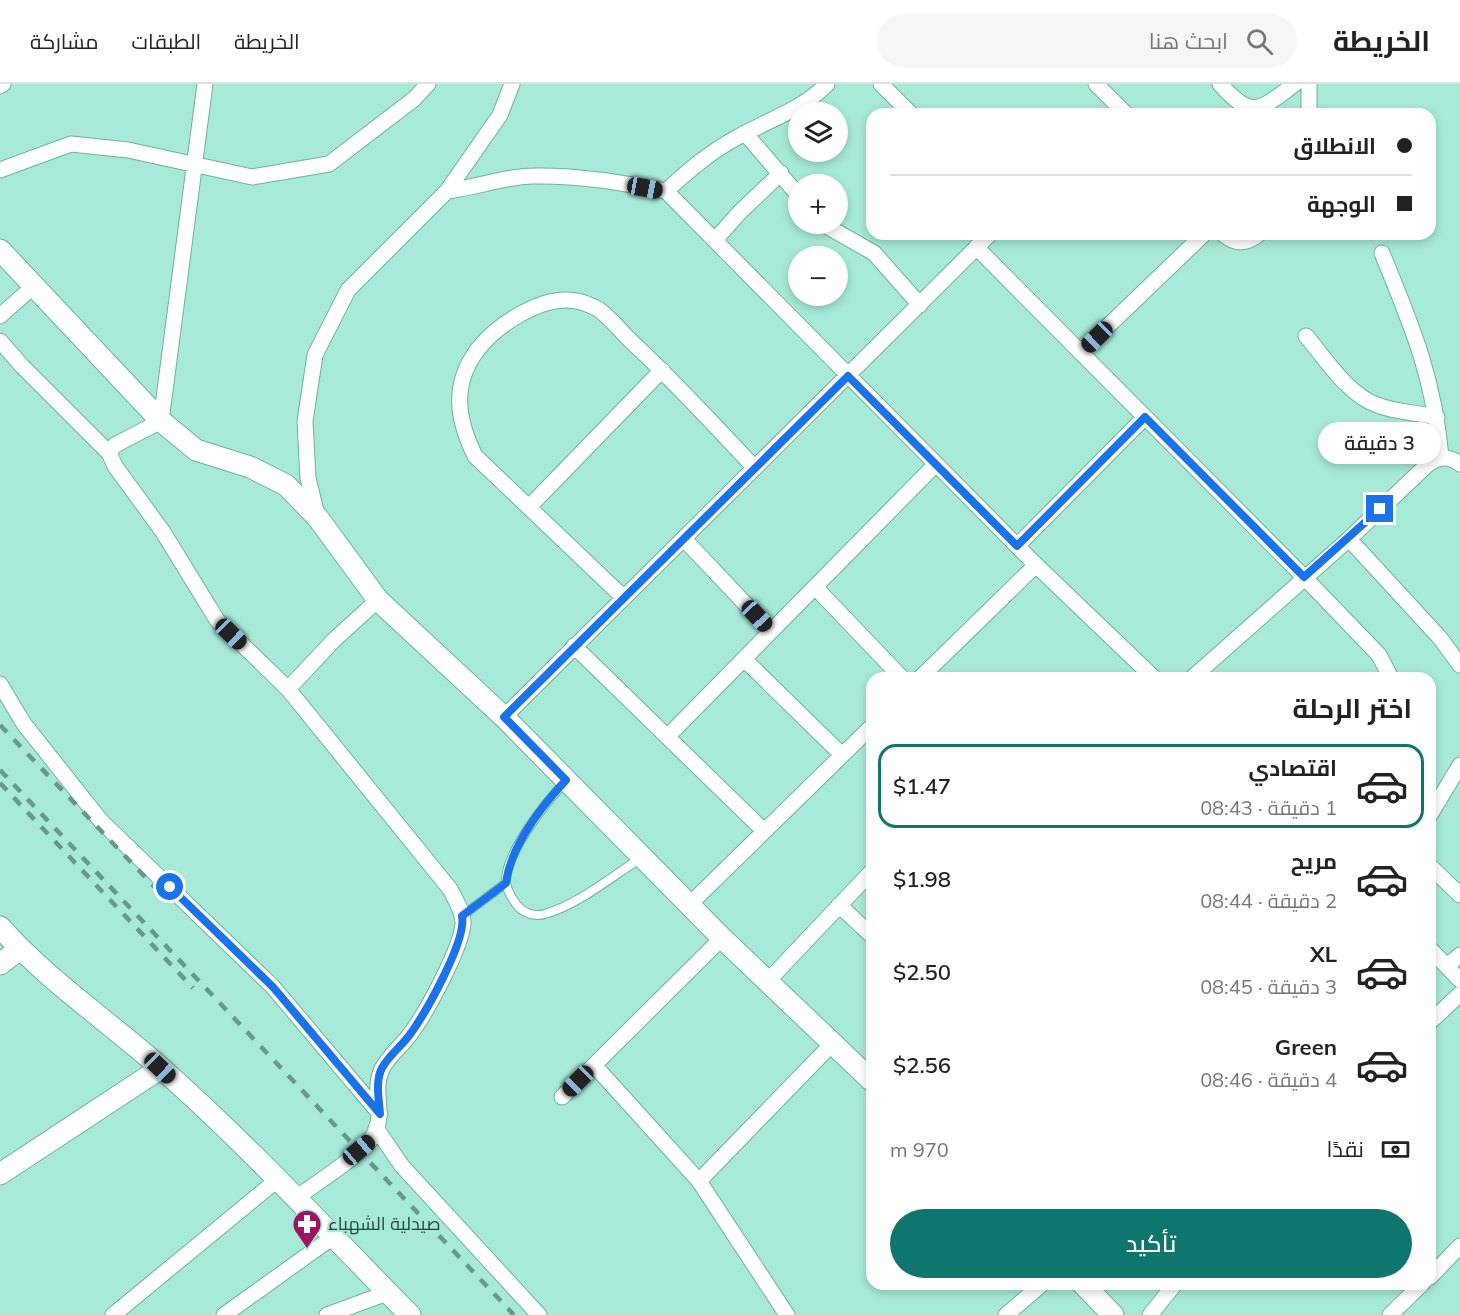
<!DOCTYPE html>
<html lang="ar">
<meta charset="utf-8">
<style>
:root{--surface:#fff;--page:#f6f6f6;--text:#222;--muted:#767676;--line:#e0e0e0;--accent:#0f766e}
body{margin:0;font-family:Mulish,Cairo,sans-serif;background:var(--page);color:var(--text);direction:rtl;height:100vh;display:flex;flex-direction:column;font-size:22px;white-space:nowrap}
*{box-sizing:border-box;margin:0}
p{font-size:20px;color:var(--muted)}
.icon{flex:none;width:33px;height:33px;fill:none;stroke:currentColor;stroke-width:2;stroke-linecap:round;stroke-linejoin:round}
.map{position:relative;flex:1;overflow:hidden;direction:ltr}
.drawer{position:absolute;left:866px;top:588px;width:570px;height:618px;display:flex;flex-direction:column;background:var(--surface);border-radius:18px;box-shadow:0 3px 9px #0003;direction:rtl}
.drawer>*{flex:none}
.guide{position:absolute;left:866px;top:24px;width:570px;height:132px;border-radius:18px;box-shadow:0 3px 9px #0003;direction:rtl;display:grid;align-content:center;height:132px;padding:0 24px;background:var(--surface)}
.controls{position:absolute;left:788px;top:18px;display:grid;gap:12px}
.controls a{display:grid;place-items:center;width:60px;height:60px;border-radius:50%;background:var(--surface);box-shadow:0 3px 9px #0003;font-size:30px}
.end{position:absolute;width:27px;height:27px;margin:-14px;border:8px solid #1a73e8;background:#fff;box-shadow:0 0 0 3px #fff}
.from{border-radius:50%}
.bubble{position:absolute;height:42px;border-radius:21px;background:var(--surface);box-shadow:0 3px 9px #0003;font-size:20px;font-weight:600;line-height:42px;text-align:center;direction:rtl}
.car{position:absolute;width:18px;height:36px;margin:-18px -9px;border-radius:8px;box-shadow:0 0 4px 2px #0007;background:linear-gradient(#222 24%,#8ab4d8 0 40%,#222 0 76%,#8ab4d8 0 86%,#222 0)}
.guide b{display:flex;align-items:center;gap:21px;height:57px;font-size:22px}
.guide b+b{border-top:2px solid var(--line)}
.guide i{width:15px;height:15px;background:var(--text)}
ul{padding:0;list-style:none}
li{display:flex;align-items:center;gap:18px;height:84px;margin:0 12px 9px;padding:0 12px;border:3px solid transparent;border-radius:18px}
li div{flex:1}
li b{display:block;font-size:22px}
li em{font-style:normal;font-weight:600}
li.on{border-color:var(--accent)}
li>.icon{width:54px;height:54px;stroke-width:1.5}
h2{padding:0 24px;font-size:27px;line-height:72px}
.pay{display:flex;align-items:center;gap:15px;height:66px;padding:0 24px;font-size:22px}
.pay p{margin-inline-start:auto}
.cta{display:flex;gap:12px;margin-top:auto;padding:12px 24px}
.cta a{flex:1;height:69px;border-radius:36px;background:var(--accent);color:#fff;font-size:24px;font-weight:600;line-height:69px;text-align:center}
header{display:flex;align-items:center;gap:36px;box-sizing:border-box;height:84px;padding:0 30px;background:var(--surface);border-bottom:2px solid var(--line)}
header strong{font-size:28px}
nav{display:flex;gap:33px;margin-inline-start:auto;font-size:21px}
.search{width:420px;height:54px;background:var(--page);display:flex;align-items:center;gap:15px;box-sizing:border-box;padding:0 21px;border-radius:33px;color:var(--muted);font-size:22px}
.map>svg:first-child{display:block}
.lines{fill:none;stroke-linecap:round;stroke-linejoin:round}
.lane-casing{stroke:#6fb19e;stroke-width:10}
.street-casing{stroke:#6fb19e;stroke-width:17}
.secondary-casing{stroke:#6fb19e;stroke-width:23}
.lane{stroke:#fff;stroke-width:8}
.street{stroke:#fff;stroke-width:15}
.secondary{stroke:#fff;stroke-width:21}
.rail{stroke:#69988b;stroke-width:4.5;stroke-dasharray:10 10;stroke-linecap:butt}
.route{stroke:#1a73e8;stroke-width:8}
.labels{text-anchor:middle;stroke-width:4.5;stroke-linejoin:round;paint-order:stroke}
.poi-label{font-size:18px;fill:#27423b;stroke:#a7ead7;text-anchor:start}
</style>
<header>
<strong>الخريطة</strong>
<div class="search"><svg class="icon" aria-label="search" viewBox="0 0 24 24"><circle cx="10" cy="10" r="6"/><path d="M15 15l6 6"/></svg>ابحث هنا</div>
<nav><a>الخريطة</a><a>الطبقات</a><a>مشاركة</a></nav>
</header>
<div class="map">
<svg width="1460" height="1231" viewBox="0 0 1460 1231">
<rect width="100%" height="100%" fill="#a7ead7"/>
<g class="lines">
<g class="lane-casing">
<path id="lane" d="M 566,697 C 547,717 504,770 506,799 C 507,807 512,814 516,820 C 523,829 534,833 545,830 C 579,820 611,793 641,774
M 462,832 L 506,799"/>
</g>
<g class="street-casing">
<path id="street" d="M 205,0 L 161,337 L 115,361 L 109,369 L 115,382 L 163,448 L 217,536 L 288,605
M 881,0 L 911,30
M 1096,0 L 1126,30
M 1220,0 C 1253,37 1260,25 1295,0
M 0,2 L 3,0
M 1309,30 L 1309,0
M 745,49 L 798,111
M 0,86 L 71,60 L 128,66 L 252,93 L 329,80 L 414,15 L 428,0
M 447,107 C 475,104 506,92 533,92 C 578,91 623,99 666,107 L 1036,481 L 1154,594
M 666,107 C 688,87 710,68 736,54 C 766,37 802,26 827,0
M 823,140 L 874,169 L 920,221
M 1223,150 C 1236,161 1246,160 1259,150
M 715,156 L 740,128 L 781,89
M 976,163 L 1304,493 L 1379,571 L 1391,594
M 1382,169 C 1412,242 1434,294 1441,373
M 0,232 L 35,201
M 1306,252 C 1326,275 1347,310 1377,321 C 1395,328 1418,329 1437,333
M 0,257 L 22,282 L 109,369
M 1081,268 L 1204,150
M 530,422 L 662,286
M 317,431 L 308,394 L 305,337 L 315,271 L 348,206 L 447,107 L 500,31 L 512,0
M 684,455 L 771,547
M 1349,455 L 1440,554 L 1460,581
M 1017,462 L 1145,333
M 815,503 L 902,594
M 624,514 L 475,372 C 457,335 451,301 478,265 C 497,241 543,210 576,217 C 583,218 592,222 598,225 C 611,234 622,249 634,260 C 676,299 715,342 755,384
M 574,562 L 764,747
M 744,575 L 842,671
M 920,594 L 1036,481
M 1192,594 L 1349,455 L 1427,381 C 1438,373 1448,371 1460,380
M 0,600 L 24,640 L 101,737 L 273,903 L 380,1030
M 504,633 L 990,150
M 667,653 L 936,380
M 1430,731 L 1460,681
M 1430,782 L 1460,811
M 689,821 L 872,642
M 839,821 L 872,852
M 1430,865 L 1460,896
M 1447,882 L 1460,871
M 767,898 L 872,787
M 1430,938 L 1460,910
M 594,981 L 699,1097 L 787,1231
M 562,1013 L 722,854
M 376,1044 L 402,1082 L 539,1231
M 699,1097 L 831,961
M 296,1114 C 319,1097 348,1080 368,1059 C 390,1035 370,1010 382,985 C 388,972 403,961 411,949 C 426,929 462,863 463,839 C 463,827 455,815 450,805 L 288,605 L 334,556 L 378,516
M 1430,1193 L 1460,1162
M 113,1231 L 277,1096
M 224,1231 L 333,1153
M 327,1231 L 387,1209
M 1006,1231 L 1042,1200
M 1150,1231 L 1175,1200
M 1390,1231 L 1422,1200"/>
</g>
<g class="secondary-casing">
<path id="secondary" d="M 0,166 L 161,337 L 196,366 L 250,383 L 286,401 L 318,434 L 378,516 L 504,633 L 722,854 L 872,997
M 0,843 C 48,897 107,936 161,984 C 248,1061 328,1148 410,1231
M 0,880 L 20,865
M 0,1090 L 161,984
M 1083,1200 L 1113,1231"/>
</g>
<use href="#lane" class="lane"/>
<use href="#street" class="street"/>
<use href="#secondary" class="secondary"/>
<path class="rail" d="M 0,641 L 169,818
M 0,686 L 514,1231
M 0,699 L 193,904"/>
</g>
<g class="lines">
<path class="route" d="M 170,803 L 273,903 L 380,1030 C 379,1016 375,997 382,984 C 389,971 403,961 411,949 C 426,928 467,856 462,832 L 506,799 C 511,761 541,723 566,696 L 504,633 L 848,292 L 1017,462 L 1145,333 L 1304,493 L 1380,425"/>
</g>
<defs>
<g id="pharmacy-pin" transform="scale(1.5)"><path d="M0 17L-7.5 6A9.5 9.5 0 1 1 7.5 6Z" fill="#9e125f" stroke="#a7ead7"/><path d="M-2-6h4v4h4v4h-4v4h-4v-4h-4v-4h4Z" fill="#fff"/></g>
</defs>
<g fill-rule="evenodd">
<use href="#pharmacy-pin" x="307" y="1140"/>
</g>
<g class="labels">
<g class="poi-label">
<text x="328" y="1146">صيدلية الشهباء</text>
</g>
</g>
</svg>
<div class="controls">
<a><svg class="icon" aria-label="layers" viewBox="0 0 24 24"><path d="M12 4l9 5-9 5-9-5zM3 14l9 5 9-5"/></svg></a>
<a>+</a>
<a>−</a>
</div>
<i class="end from" style="left:170px;top:803px"></i>
<i class="end" style="left:1380px;top:425px"></i>
<div class="bubble" style="left:1318px;top:338px;width:123px">3 دقيقة</div>
<i class="car" style="left:645px;top:104px;rotate:101deg"></i>
<i class="car" style="left:1097px;top:253px;rotate:226deg"></i>
<i class="car" style="left:757px;top:532px;rotate:137deg"></i>
<i class="car" style="left:231px;top:550px;rotate:134deg"></i>
<i class="car" style="left:160px;top:984px;rotate:134deg"></i>
<i class="car" style="left:578px;top:997px;rotate:225deg"></i>
<i class="car" style="left:359px;top:1066px;rotate:50deg"></i>
<div class="guide">
<b><i class="from"></i>الانطلاق</b>
<b><i></i>الوجهة</b>
</div>
<section class="drawer">
<h2>اختر الرحلة</h2>
<ul>
<li class="on"><svg class="icon" aria-label="car" viewBox="0 0 24 24"><path d="M5 17H2v-5l4-1 3-4h7l3 4 3 1v5h-3M9 17h6M6 11h13"/><circle cx="7" cy="17" r="2"/><circle cx="17" cy="17" r="2"/></svg><div><b>اقتصادي</b><p>1 دقيقة · 08:43</p></div><em>$1.47</em></li>
<li><svg class="icon" aria-label="car" viewBox="0 0 24 24"><path d="M5 17H2v-5l4-1 3-4h7l3 4 3 1v5h-3M9 17h6M6 11h13"/><circle cx="7" cy="17" r="2"/><circle cx="17" cy="17" r="2"/></svg><div><b>مريح</b><p>2 دقيقة · 08:44</p></div><em>$1.98</em></li>
<li><svg class="icon" aria-label="car" viewBox="0 0 24 24"><path d="M5 17H2v-5l4-1 3-4h7l3 4 3 1v5h-3M9 17h6M6 11h13"/><circle cx="7" cy="17" r="2"/><circle cx="17" cy="17" r="2"/></svg><div><b>XL</b><p>3 دقيقة · 08:45</p></div><em>$2.50</em></li>
<li><svg class="icon" aria-label="car" viewBox="0 0 24 24"><path d="M5 17H2v-5l4-1 3-4h7l3 4 3 1v5h-3M9 17h6M6 11h13"/><circle cx="7" cy="17" r="2"/><circle cx="17" cy="17" r="2"/></svg><div><b>Green</b><p>4 دقيقة · 08:46</p></div><em>$2.56</em></li>
</ul>
<div class="pay"><svg class="icon" aria-label="cash" viewBox="0 0 24 24"><path d="M3 7h18v10H3z"/><circle cx="12" cy="12" r="2"/></svg>نقدًا<p>970 m</p></div>
<div class="cta"><a>تأكيد</a></div>
</section>
</div>
